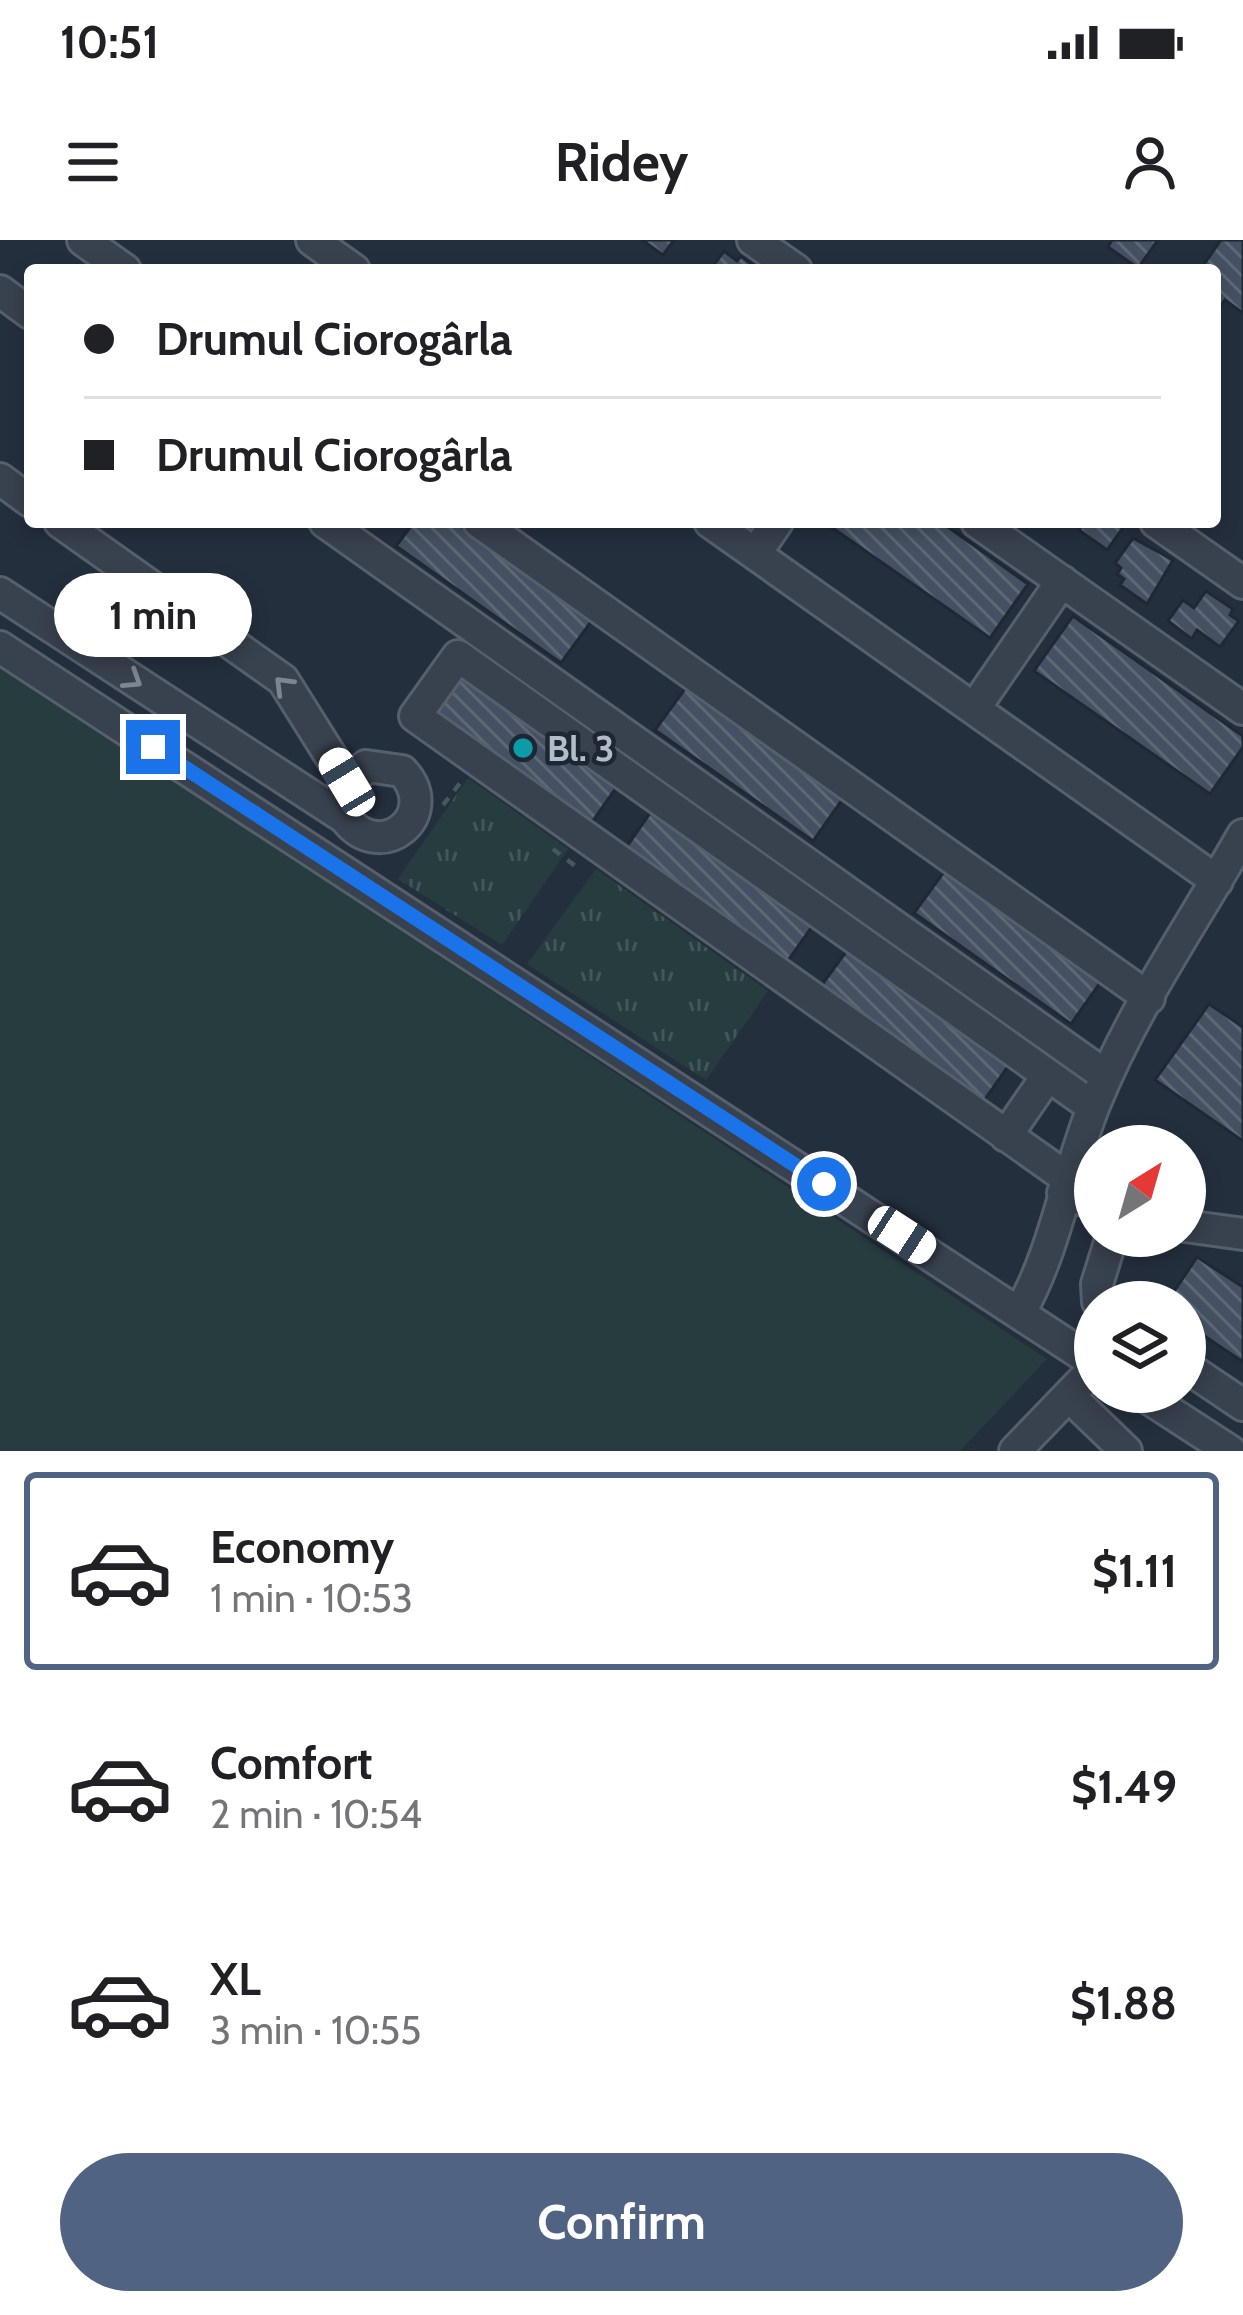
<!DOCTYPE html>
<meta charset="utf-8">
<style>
:root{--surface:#fff;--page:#f2f2f2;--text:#202124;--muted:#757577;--line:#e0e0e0;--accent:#506383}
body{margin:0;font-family:Cabin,sans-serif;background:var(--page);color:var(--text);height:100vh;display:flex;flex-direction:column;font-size:45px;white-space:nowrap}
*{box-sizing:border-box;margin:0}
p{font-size:39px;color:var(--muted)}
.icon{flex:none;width:66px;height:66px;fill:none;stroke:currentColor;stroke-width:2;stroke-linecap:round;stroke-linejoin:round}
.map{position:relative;height:1211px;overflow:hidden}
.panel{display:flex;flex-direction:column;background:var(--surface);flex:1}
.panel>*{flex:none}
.banner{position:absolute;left:24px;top:24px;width:1197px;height:264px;border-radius:12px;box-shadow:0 6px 18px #0003;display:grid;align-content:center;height:264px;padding:0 60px;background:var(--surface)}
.needle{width:78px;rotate:37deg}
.tools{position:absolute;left:1074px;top:885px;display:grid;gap:24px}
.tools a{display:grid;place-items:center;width:132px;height:132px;border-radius:50%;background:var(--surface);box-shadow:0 6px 18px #0003;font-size:60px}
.end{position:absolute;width:54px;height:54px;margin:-27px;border:15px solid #1a73e8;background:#fff;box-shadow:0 0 0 6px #fff}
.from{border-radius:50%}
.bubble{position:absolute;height:84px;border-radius:42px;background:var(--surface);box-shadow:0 6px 18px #0003;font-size:39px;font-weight:700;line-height:84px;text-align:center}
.car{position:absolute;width:36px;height:72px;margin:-36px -18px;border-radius:15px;box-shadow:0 0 9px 3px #0007;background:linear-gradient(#fff 24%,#345 0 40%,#fff 0 76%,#345 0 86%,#fff 0)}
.banner b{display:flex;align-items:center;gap:42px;height:114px;font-size:45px}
.banner b+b{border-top:3px solid var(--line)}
.banner i{width:30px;height:30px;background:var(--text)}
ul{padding:21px 0 0;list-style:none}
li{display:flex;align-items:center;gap:36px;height:198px;margin:0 24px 18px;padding:0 36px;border:6px solid transparent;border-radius:12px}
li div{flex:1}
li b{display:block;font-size:45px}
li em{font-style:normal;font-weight:700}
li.on{border-color:var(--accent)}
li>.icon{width:108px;height:108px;stroke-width:1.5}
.action{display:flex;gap:24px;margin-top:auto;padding:24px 60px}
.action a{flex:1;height:138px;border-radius:72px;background:var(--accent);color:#fff;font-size:48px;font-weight:700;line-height:138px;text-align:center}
.status{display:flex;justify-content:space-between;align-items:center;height:84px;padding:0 60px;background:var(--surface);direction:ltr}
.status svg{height:33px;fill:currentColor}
header{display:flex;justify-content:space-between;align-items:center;height:156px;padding:0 60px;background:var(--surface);font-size:54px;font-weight:700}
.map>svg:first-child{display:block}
.green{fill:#263c3f}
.park{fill:url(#park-tufts)}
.building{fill:url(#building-back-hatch);stroke:#1f2835;stroke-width:3}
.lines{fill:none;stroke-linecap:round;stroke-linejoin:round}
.minor-casing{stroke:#565f6c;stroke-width:36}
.path{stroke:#44595c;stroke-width:4.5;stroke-dasharray:9 9;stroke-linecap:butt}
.minor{stroke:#38414e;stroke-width:30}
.oneway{stroke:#7c8592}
.route{stroke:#1a73e8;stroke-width:15}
.culture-dot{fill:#0f9aa8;stroke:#1d2633;stroke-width:4.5}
.labels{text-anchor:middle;stroke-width:9;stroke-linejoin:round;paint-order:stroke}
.poi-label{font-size:36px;font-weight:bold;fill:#b4bcc9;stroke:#1d2633;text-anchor:start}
</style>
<div class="status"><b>10:51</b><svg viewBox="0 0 49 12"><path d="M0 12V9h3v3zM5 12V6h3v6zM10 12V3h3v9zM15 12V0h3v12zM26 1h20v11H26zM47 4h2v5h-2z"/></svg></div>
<header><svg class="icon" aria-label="menu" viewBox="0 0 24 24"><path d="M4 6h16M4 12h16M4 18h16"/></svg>Ridey<svg class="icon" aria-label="person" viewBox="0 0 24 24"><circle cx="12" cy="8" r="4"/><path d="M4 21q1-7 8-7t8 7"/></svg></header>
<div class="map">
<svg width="1243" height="1211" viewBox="0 0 1243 1211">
<defs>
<pattern id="park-tufts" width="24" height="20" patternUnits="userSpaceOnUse" patternTransform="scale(3)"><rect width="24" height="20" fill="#263c3f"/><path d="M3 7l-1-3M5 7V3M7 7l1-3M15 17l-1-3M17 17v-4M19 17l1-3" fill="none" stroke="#435659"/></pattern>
<pattern id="building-back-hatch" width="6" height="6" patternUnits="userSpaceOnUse" patternTransform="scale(3)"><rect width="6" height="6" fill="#455162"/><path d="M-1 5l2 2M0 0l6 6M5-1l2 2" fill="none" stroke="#5d6877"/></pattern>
</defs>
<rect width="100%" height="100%" fill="#242f3e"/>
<path class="green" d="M 0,425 L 1047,1119 L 960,1211 L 0,1211 Z"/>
<path class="park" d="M 468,538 L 568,609 L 502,705 L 398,639 Z
M 596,629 L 768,751 L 706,840 L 527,724 Z"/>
<path class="building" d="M 642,0 L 674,0 L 663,15 Z
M 1112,0 L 1158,0 L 1138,28 L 1108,7 Z
M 1221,0 L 1243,0 L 1243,73 L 1225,60 L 1215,74 L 1215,30 L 1200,30 Z
M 724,11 L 737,21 L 741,16 L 759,30 L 710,30 Z
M 414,282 L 455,282 L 593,379 L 561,423 L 396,306 Z
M 824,282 L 941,282 L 1028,344 L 990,398 Z
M 1084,282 L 1127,282 L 1107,310 L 1079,290 Z
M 1133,298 L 1173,320 L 1147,364 L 1120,345 L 1124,339 L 1117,334 L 1121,328 L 1115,323 Z
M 1206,351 L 1233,369 L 1230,375 L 1239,381 L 1220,407 L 1197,390 L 1192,399 L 1168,381 L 1183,360 L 1194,368 Z
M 1073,376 L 1243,496 L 1243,507 L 1210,554 L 1034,431 Z
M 459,428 L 620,542 L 588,588 L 427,474 Z
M 687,446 L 844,557 L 813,601 L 655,490 Z
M 655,566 L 816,681 L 784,726 L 623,612 Z
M 946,629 L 1102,740 L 1071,784 L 914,673 Z
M 851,705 L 1013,819 L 981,865 L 818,750 Z
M 1209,764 L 1243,787 L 1243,901 L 1155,840 Z
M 1197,1017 L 1243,1047 L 1243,1122 L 1185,1083 L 1185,1062 L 1167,1062 Z"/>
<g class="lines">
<g class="minor-casing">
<path id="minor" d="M 83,0 L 125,30
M 312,0 L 354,30
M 753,0 L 796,30
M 0,51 L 30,73
M 0,239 L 30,261
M 60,282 L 283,440 L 347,542
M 325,282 L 1106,836
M 479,282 L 1149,758
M 710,282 L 1217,641
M 977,282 L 1243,469
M 1156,282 L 1243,343
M 755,314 L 777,282
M 0,353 L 345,578 C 381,626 443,574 402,531 L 366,526 L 343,550 L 345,578
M 0,407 L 1095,1123
M 974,469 L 1062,341
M 1006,896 L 1048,835
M 1067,938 L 415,476 L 458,416 L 1093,867
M 1063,953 L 1095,964
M 1185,986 L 1243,994
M 1098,1062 L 1097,1044 L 1112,996
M 1020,1072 C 1056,1009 1067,931 1095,863 C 1133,769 1193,683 1243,595
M 1185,1126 L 1243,1165
M 1139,1152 L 1230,1211
M 1069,1156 L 1126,1211
M 1015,1211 L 1095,1128"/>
</g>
<path class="path" d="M 443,565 L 461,542
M 553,609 L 578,628"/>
<use href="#minor" class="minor"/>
</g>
<defs><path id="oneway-chevron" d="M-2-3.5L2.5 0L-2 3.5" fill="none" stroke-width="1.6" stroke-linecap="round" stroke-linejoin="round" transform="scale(3)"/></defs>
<g class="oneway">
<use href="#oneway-chevron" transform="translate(133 440) rotate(33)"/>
<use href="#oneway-chevron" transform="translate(283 445) rotate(-135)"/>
</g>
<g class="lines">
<path class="route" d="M 153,507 L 824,944"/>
</g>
<circle class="culture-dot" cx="523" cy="508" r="12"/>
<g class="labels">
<g class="poi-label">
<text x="547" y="521">Bl. 3</text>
</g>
</g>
</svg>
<div class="tools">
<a><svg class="needle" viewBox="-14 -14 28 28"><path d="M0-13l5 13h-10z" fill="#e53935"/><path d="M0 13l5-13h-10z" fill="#757577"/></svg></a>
<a><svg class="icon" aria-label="layers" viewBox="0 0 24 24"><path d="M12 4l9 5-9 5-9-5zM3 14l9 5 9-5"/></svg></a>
</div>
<i class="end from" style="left:824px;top:944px"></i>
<i class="end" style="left:153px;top:507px"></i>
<div class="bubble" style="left:54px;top:333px;width:198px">1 min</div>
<i class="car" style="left:347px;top:542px;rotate:329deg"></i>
<i class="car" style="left:902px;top:995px;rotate:123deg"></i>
<div class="banner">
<b><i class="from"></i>Drumul Ciorogârla</b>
<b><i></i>Drumul Ciorogârla</b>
</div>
</div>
<section class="panel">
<ul>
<li class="on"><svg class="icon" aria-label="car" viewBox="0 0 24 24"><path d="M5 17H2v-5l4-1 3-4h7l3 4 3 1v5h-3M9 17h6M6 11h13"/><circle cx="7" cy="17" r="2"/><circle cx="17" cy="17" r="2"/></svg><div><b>Economy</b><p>1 min · 10:53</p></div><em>$1.11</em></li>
<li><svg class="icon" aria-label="car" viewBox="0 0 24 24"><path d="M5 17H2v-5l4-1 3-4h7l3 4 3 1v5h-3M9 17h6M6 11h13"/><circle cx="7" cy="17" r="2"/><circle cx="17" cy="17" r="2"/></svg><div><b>Comfort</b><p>2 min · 10:54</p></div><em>$1.49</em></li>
<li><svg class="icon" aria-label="car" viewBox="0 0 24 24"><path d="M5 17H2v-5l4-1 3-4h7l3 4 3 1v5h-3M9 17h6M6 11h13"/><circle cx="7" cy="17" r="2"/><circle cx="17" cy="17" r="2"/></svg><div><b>XL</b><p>3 min · 10:55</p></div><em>$1.88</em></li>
</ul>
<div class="action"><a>Confirm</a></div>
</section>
